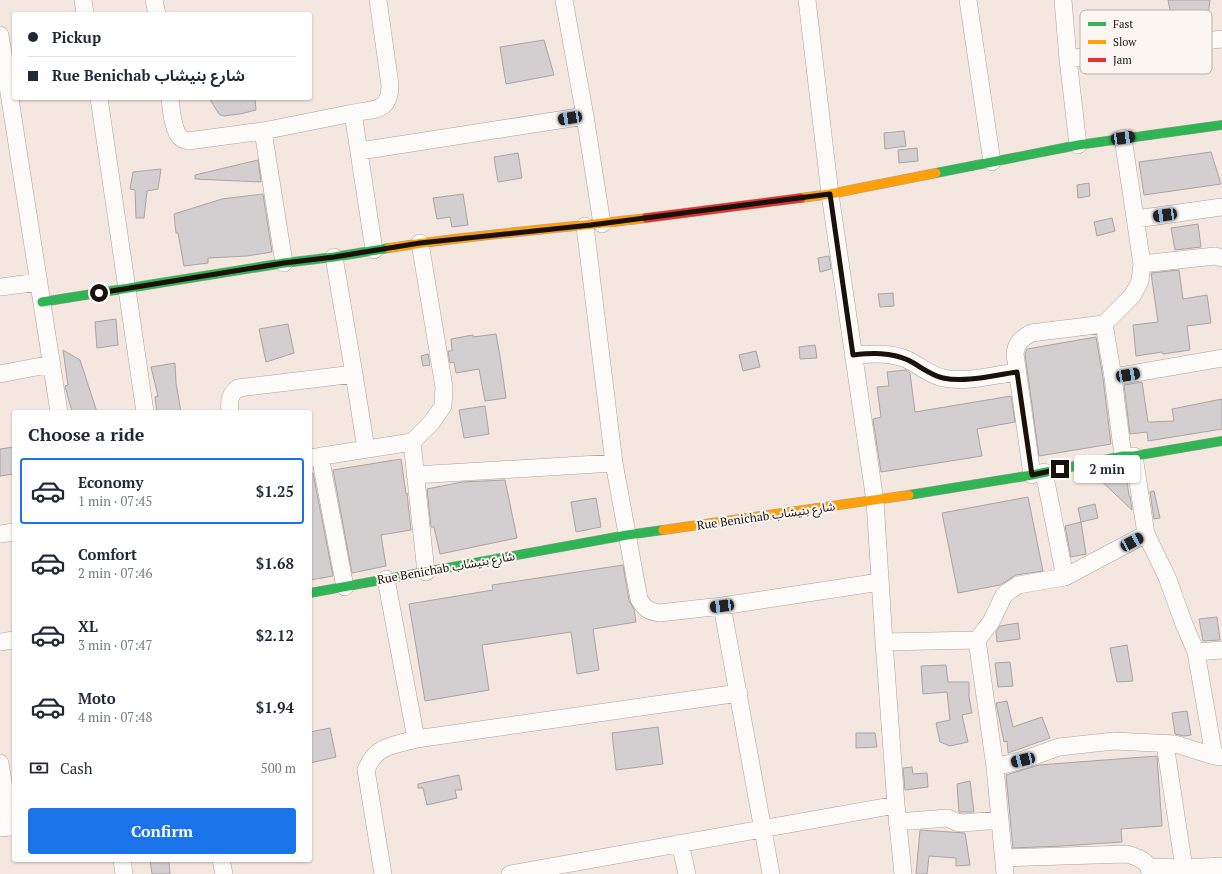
<!DOCTYPE html>
<meta charset="utf-8">
<style>
:root{--surface:#fff;--page:#f6f6f7;--text:#1f2937;--muted:#747a83;--line:#e0e1e3;--accent:#1a73e8}
body{margin:0;font-family:"PT Serif","Noto Sans Arabic",serif;background:var(--page);color:var(--text);height:100vh;display:flex;flex-direction:column;font-size:15px;white-space:nowrap}
*{box-sizing:border-box;margin:0}
p{font-size:13px;color:var(--muted)}
.icon{flex:none;width:22px;height:22px;fill:none;stroke:currentColor;stroke-width:2;stroke-linecap:round;stroke-linejoin:round}
.map{position:relative;flex:1;overflow:hidden}
.details{position:absolute;left:12px;top:410px;width:300px;height:452px;display:flex;flex-direction:column;background:var(--surface);border-radius:4px;box-shadow:0 1px 3px #0004}
.details>*{flex:none}
.guide{position:absolute;left:12px;top:12px;width:300px;height:88px;border-radius:4px;box-shadow:0 1px 3px #0004;display:grid;align-content:center;height:88px;padding:0 16px;background:var(--surface)}
.end{position:absolute;width:18px;height:18px;margin:-9px;border:5px solid #1a110a;background:#fff;box-shadow:0 0 0 2px #fff}
.from{border-radius:50%}
.bubble{position:absolute;height:28px;border-radius:4px;background:var(--surface);box-shadow:0 1px 3px #0004;font-size:13px;font-weight:600;line-height:28px;text-align:center}
.car{position:absolute;width:12px;height:24px;margin:-12px -6px;border-radius:5px;box-shadow:0 0 3px 1px #0007;background:linear-gradient(#222 24%,#8ab4d8 0 40%,#222 0 76%,#8ab4d8 0 86%,#222 0)}
.guide b{display:flex;align-items:center;gap:14px;height:38px;font-size:15px}
.guide b+b{border-top:1px solid var(--line)}
.guide i{width:10px;height:10px;background:var(--text)}
ul{padding:0;list-style:none}
li{display:flex;align-items:center;gap:12px;height:66px;margin:0 8px 6px;padding:0 8px;border:2px solid transparent;border-radius:4px}
li div{flex:1}
li b{display:block;font-size:15px}
li em{font-style:normal;font-weight:600}
li.active{border-color:var(--accent)}
li>.icon{width:36px;height:36px;stroke-width:1.5}
h2{padding:0 16px;font-size:18px;line-height:48px}
.pay{display:flex;align-items:center;gap:10px;height:44px;padding:0 16px;font-size:15px}
.pay p{margin-inline-start:auto}
.primary-button{display:flex;gap:8px;margin-top:auto;padding:8px 16px}
.primary-button a{flex:1;height:46px;border-radius:4px;background:var(--accent);color:#fff;font-size:16px;font-weight:600;line-height:46px;text-align:center}
.map>svg:first-child{display:block}
.building{fill:#d3ced0;stroke:#aaa4a6}
.lines{fill:none;stroke-linecap:round;stroke-linejoin:round}
.street-casing{stroke:#ada29c;stroke-width:18}
.fast-casing{stroke:#ada29c;stroke-width:10}
.slow-casing{stroke:#ada29c;stroke-width:10}
.jam-casing{stroke:#ada29c;stroke-width:10}
.street{stroke:#fdfbfa;stroke-width:17}
.fast{stroke:#30b455;stroke-width:9}
.slow{stroke:#ff9f0a;stroke-width:9}
.jam{stroke:#e5322d;stroke-width:9}
.route{stroke:#1a110a;stroke-width:5}
.labels{text-anchor:middle;stroke-width:4;stroke-linejoin:round;paint-order:stroke}
.street-label{font-size:12px;fill:#1a110a;stroke:#fcf6f3}
.key{fill:#fcf6f3;stroke:#b8b1ad;stroke-width:1}
.key-label{font-size:11px;fill:#1a110a}
</style>
<div class="map">
<svg width="1222" height="874" viewBox="0 0 1222 874">
<rect width="100%" height="100%" fill="#f4e7df"/>
<path class="building" d="M 1168,0 L 1210,0 L 1207,24 L 1173,26 Z
M 544,40 L 554,75 L 506,84 L 500,47 Z
M 209,98 L 255,98 L 256,110 L 240,114 L 223,116 L 219,114 Z
M 904,131 L 906,146 L 885,149 L 884,133 Z
M 917,148 L 918,161 L 899,163 L 898,150 Z
M 1211,152 L 1221,184 L 1144,195 L 1139,162 Z
M 518,153 L 522,178 L 498,182 L 494,157 Z
M 258,160 L 261,182 L 195,179 L 195,175 Z
M 161,169 L 158,189 L 147,191 L 144,218 L 136,218 L 135,190 L 130,189 L 133,172 Z
M 1089,183 L 1090,196 L 1078,198 L 1077,185 Z
M 263,194 L 272,252 L 247,256 L 208,258 L 208,263 L 184,266 L 178,233 L 176,233 L 174,214 L 222,199 Z
M 463,194 L 468,225 L 452,227 L 450,217 L 437,219 L 433,198 Z
M 1112,218 L 1115,231 L 1097,236 L 1094,222 Z
M 1198,224 L 1201,247 L 1175,250 L 1171,228 Z
M 829,256 L 831,269 L 820,272 L 818,258 Z
M 1179,270 L 1183,299 L 1207,295 L 1211,323 L 1187,326 L 1190,350 L 1163,354 L 1162,352 L 1136,356 L 1133,325 L 1158,322 L 1151,273 Z
M 893,293 L 894,306 L 880,307 L 878,294 Z
M 116,319 L 118,345 L 97,348 L 95,322 Z
M 288,324 L 294,353 L 266,362 L 259,329 Z
M 496,334 L 500,356 L 506,398 L 485,401 L 479,369 L 456,373 L 454,362 L 450,363 L 448,351 L 452,351 L 451,339 L 473,335 L 473,337 Z
M 1096,337 L 1103,378 L 1111,444 L 1039,456 L 1025,354 L 1027,349 Z
M 815,345 L 817,358 L 800,359 L 799,347 Z
M 63,350 L 80,360 L 97,412 L 72,412 L 65,386 L 68,385 Z
M 756,351 L 760,367 L 743,371 L 739,355 Z
M 428,354 L 430,365 L 423,366 L 421,356 Z
M 175,363 L 176,383 L 181,412 L 157,412 L 155,397 L 158,396 L 151,367 Z
M 906,370 L 910,373 L 915,412 L 1011,396 L 1015,422 L 977,429 L 982,456 L 881,472 L 873,419 L 881,417 L 877,387 L 889,386 L 887,372 Z
M 1142,382 L 1148,422 L 1174,421 L 1172,409 L 1222,399 L 1222,429 L 1148,441 L 1147,432 L 1130,434 L 1124,385 Z
M 485,406 L 489,434 L 464,438 L 459,410 Z
M 14,447 L 14,474 L 0,476 L 0,449 Z
M 401,459 L 406,494 L 407,493 L 411,530 L 381,535 L 386,566 L 352,573 L 333,470 Z
M 310,473 L 313,473 L 333,576 L 310,580 Z
M 1126,473 L 1129,496 L 1130,496 L 1132,510 L 1097,477 Z
M 505,480 L 517,538 L 440,554 L 434,527 L 431,527 L 427,489 L 462,482 Z
M 1154,491 L 1160,518 L 1154,519 L 1150,492 Z
M 1028,497 L 1043,571 L 1016,575 L 1000,585 L 958,593 L 942,513 Z
M 596,498 L 601,527 L 576,532 L 571,502 Z
M 1095,504 L 1098,518 L 1081,522 L 1078,508 Z
M 1081,522 L 1086,554 L 1071,557 L 1065,526 Z
M 623,565 L 629,601 L 634,609 L 636,622 L 593,629 L 599,670 L 577,674 L 571,632 L 482,645 L 489,690 L 425,701 L 409,604 L 493,590 L 492,585 Z
M 1217,617 L 1220,640 L 1203,641 L 1199,619 Z
M 1018,623 L 1020,639 L 997,642 L 996,632 L 1000,626 Z
M 1127,645 L 1133,681 L 1117,682 L 1110,648 Z
M 1010,662 L 1013,686 L 998,687 L 995,663 Z
M 946,665 L 948,682 L 969,682 L 969,697 L 972,713 L 962,715 L 968,742 L 950,746 L 940,742 L 936,723 L 950,720 L 947,692 L 923,694 L 921,666 Z
M 1007,701 L 1013,727 L 1042,717 L 1050,738 L 1008,753 L 1007,741 L 1004,742 L 996,703 Z
M 1187,711 L 1191,735 L 1184,736 L 1175,734 L 1172,713 Z
M 658,727 L 663,764 L 616,770 L 612,733 Z
M 330,728 L 336,757 L 310,763 L 310,732 Z
M 856,733 L 875,733 L 877,747 L 856,748 Z
M 1157,756 L 1162,826 L 1121,829 L 1122,842 L 1062,846 L 1013,848 L 1006,775 L 1039,765 Z
M 912,767 L 913,774 L 927,773 L 928,787 L 905,790 L 903,768 Z
M 459,775 L 462,790 L 455,790 L 457,798 L 427,805 L 423,788 L 418,788 L 418,784 Z
M 970,781 L 974,812 L 959,812 L 957,784 Z
M 920,830 L 965,833 L 970,865 L 956,866 L 956,858 L 929,856 L 927,874 L 916,874 Z
M 150,860 L 169,860 L 170,874 L 152,874 Z"/>
<g class="lines">
<g class="street-casing">
<path id="street" d="M 83,0 L 85,14
M 154,0 L 157,14
M 564,0 L 585,116 L 602,224
M 807,0 L 830,194 L 875,501 L 884,642 L 896,805 L 903,874
M 968,0 L 992,162
M 1063,0 L 1068,59 L 1078,145
M 0,35 L 59,412
M 1068,59 L 1222,39
M 99,98 L 145,412
M 170,98 C 171,108 173,133 182,139 C 184,140 186,140 188,141 L 263,131
M 360,151 L 585,116
M 1136,219 L 1222,207
M 585,226 L 614,463 L 639,599 C 645,609 648,611 659,613 L 722,606 L 880,582
M 420,243 L 444,387 L 443,406 L 432,422 L 412,442 L 426,572
M 374,250 L 353,113 C 374,109 390,112 390,85 L 378,0
M 284,263 L 263,131 L 353,113
M 1142,264 L 1215,256 L 1222,258
M 0,287 L 39,282
M 1104,324 L 1113,377
M 853,355 C 872,354 890,352 908,360 C 920,366 930,375 943,378 C 966,383 994,375 1017,372
M 0,374 L 52,364
M 354,374 L 366,449
M 230,412 C 229,401 229,395 238,388 L 354,374 L 334,257
M 320,456 L 345,587
M 1123,456 L 1113,377 L 1222,358
M 1134,456 L 1146,534 L 1167,577 L 1184,624 L 1196,652 L 1214,756
M 310,458 L 412,442
M 1044,472 L 1065,577 L 1146,534
M 415,475 L 614,463
M 1032,475 L 1015,354 C 1016,343 1021,339 1031,333 L 1104,324 L 1132,296 L 1136,289 L 1140,281 L 1142,264 L 1123,138
M 0,534 L 14,532
M 386,579 L 416,739
M 722,606 L 771,874
M 977,640 L 991,622 L 1004,595 L 1009,591 L 1018,585 L 1065,577
M 0,642 L 14,640
M 884,642 L 977,640 L 995,767 L 1005,874
M 1196,652 L 1222,650
M 1165,744 L 1184,868
M 0,763 L 10,827 L 0,828
M 995,767 L 1023,760 L 1059,747 L 1114,741 L 1175,744 L 1214,756 L 1222,757
M 897,822 L 948,818 L 956,822 L 962,823 L 999,820
M 680,843 L 687,874
M 1004,858 L 1127,854 C 1136,857 1144,859 1149,867
M 122,860 L 124,874
M 221,860 L 224,874
M 383,874 L 366,770 C 376,745 392,746 416,739 L 739,693
M 510,874 L 896,805
M 1150,874 L 1149,867 L 1184,868 L 1222,866"/>
</g>
<g class="fast-casing">
<path id="fast" d="M 936,173 L 1078,145 L 1222,125
M 42,302 L 284,263 L 334,257 L 389,248
M 909,495 L 1032,475 L 1123,456 L 1134,456 L 1222,441
M 310,593 L 627,535 L 663,530"/>
</g>
<g class="slow-casing">
<path id="slow" d="M 801,198 L 830,194 L 936,173
M 389,248 C 474,234 560,229 646,218
M 663,530 L 909,495"/>
</g>
<g class="jam-casing">
<path id="jam" d="M 646,218 L 801,198"/>
</g>
<use href="#street" class="street"/>
<use href="#fast" class="fast"/>
<use href="#slow" class="slow"/>
<use href="#jam" class="jam"/>
</g>
<g class="lines">
<path class="route" d="M 99,293 L 284,263 L 334,257 L 420,243 L 591,225 L 830,194 L 853,355 C 872,353 890,352 908,360 C 920,366 930,375 943,378 C 966,383 994,375 1017,372 L 1032,475 L 1060,469"/>
</g>
<g class="labels">
<g class="street-label">
<text transform="translate(766 516) rotate(-8)" y="4">Rue Benichab شارع بنيشاب</text>
<text transform="translate(446 568) rotate(-10)" y="4">Rue Benichab شارع بنيشاب</text>
</g>
</g>
<rect x="1080" y="10" width="132" height="64" rx="6" class="key"/>
<rect x="1088" y="22" width="18" height="4" fill="#30b455"/>
<rect x="1088" y="40" width="18" height="4" fill="#ff9f0a"/>
<rect x="1088" y="58" width="18" height="4" fill="#e5322d"/>
<g class="key-label">
<text x="1113" y="28">Fast</text>
<text x="1113" y="46">Slow</text>
<text x="1113" y="64">Jam</text>
</g>
</svg>
<i class="end from" style="left:99px;top:293px"></i>
<i class="end" style="left:1060px;top:469px"></i>
<div class="bubble" style="left:1074px;top:455px;width:66px">2 min</div>
<i class="car" style="left:570px;top:118px;rotate:261deg"></i>
<i class="car" style="left:1123px;top:138px;rotate:82deg"></i>
<i class="car" style="left:1165px;top:215px;rotate:262deg"></i>
<i class="car" style="left:1128px;top:375px;rotate:80deg"></i>
<i class="car" style="left:1132px;top:542px;rotate:62deg"></i>
<i class="car" style="left:722px;top:606px;rotate:263deg"></i>
<i class="car" style="left:1023px;top:760px;rotate:257deg"></i>
<div class="guide">
<b><i class="from"></i>Pickup</b>
<b><i></i>Rue Benichab شارع بنيشاب</b>
</div>
<section class="details">
<h2>Choose a ride</h2>
<ul>
<li class="active"><svg class="icon" aria-label="car" viewBox="0 0 24 24"><path d="M5 17H2v-5l4-1 3-4h7l3 4 3 1v5h-3M9 17h6M6 11h13"/><circle cx="7" cy="17" r="2"/><circle cx="17" cy="17" r="2"/></svg><div><b>Economy</b><p>1 min · 07:45</p></div><em>$1.25</em></li>
<li><svg class="icon" aria-label="car" viewBox="0 0 24 24"><path d="M5 17H2v-5l4-1 3-4h7l3 4 3 1v5h-3M9 17h6M6 11h13"/><circle cx="7" cy="17" r="2"/><circle cx="17" cy="17" r="2"/></svg><div><b>Comfort</b><p>2 min · 07:46</p></div><em>$1.68</em></li>
<li><svg class="icon" aria-label="car" viewBox="0 0 24 24"><path d="M5 17H2v-5l4-1 3-4h7l3 4 3 1v5h-3M9 17h6M6 11h13"/><circle cx="7" cy="17" r="2"/><circle cx="17" cy="17" r="2"/></svg><div><b>XL</b><p>3 min · 07:47</p></div><em>$2.12</em></li>
<li><svg class="icon" aria-label="car" viewBox="0 0 24 24"><path d="M5 17H2v-5l4-1 3-4h7l3 4 3 1v5h-3M9 17h6M6 11h13"/><circle cx="7" cy="17" r="2"/><circle cx="17" cy="17" r="2"/></svg><div><b>Moto</b><p>4 min · 07:48</p></div><em>$1.94</em></li>
</ul>
<div class="pay"><svg class="icon" aria-label="cash" viewBox="0 0 24 24"><path d="M3 7h18v10H3z"/><circle cx="12" cy="12" r="2"/></svg>Cash<p>500 m</p></div>
<div class="primary-button"><a>Confirm</a></div>
</section>
</div>
